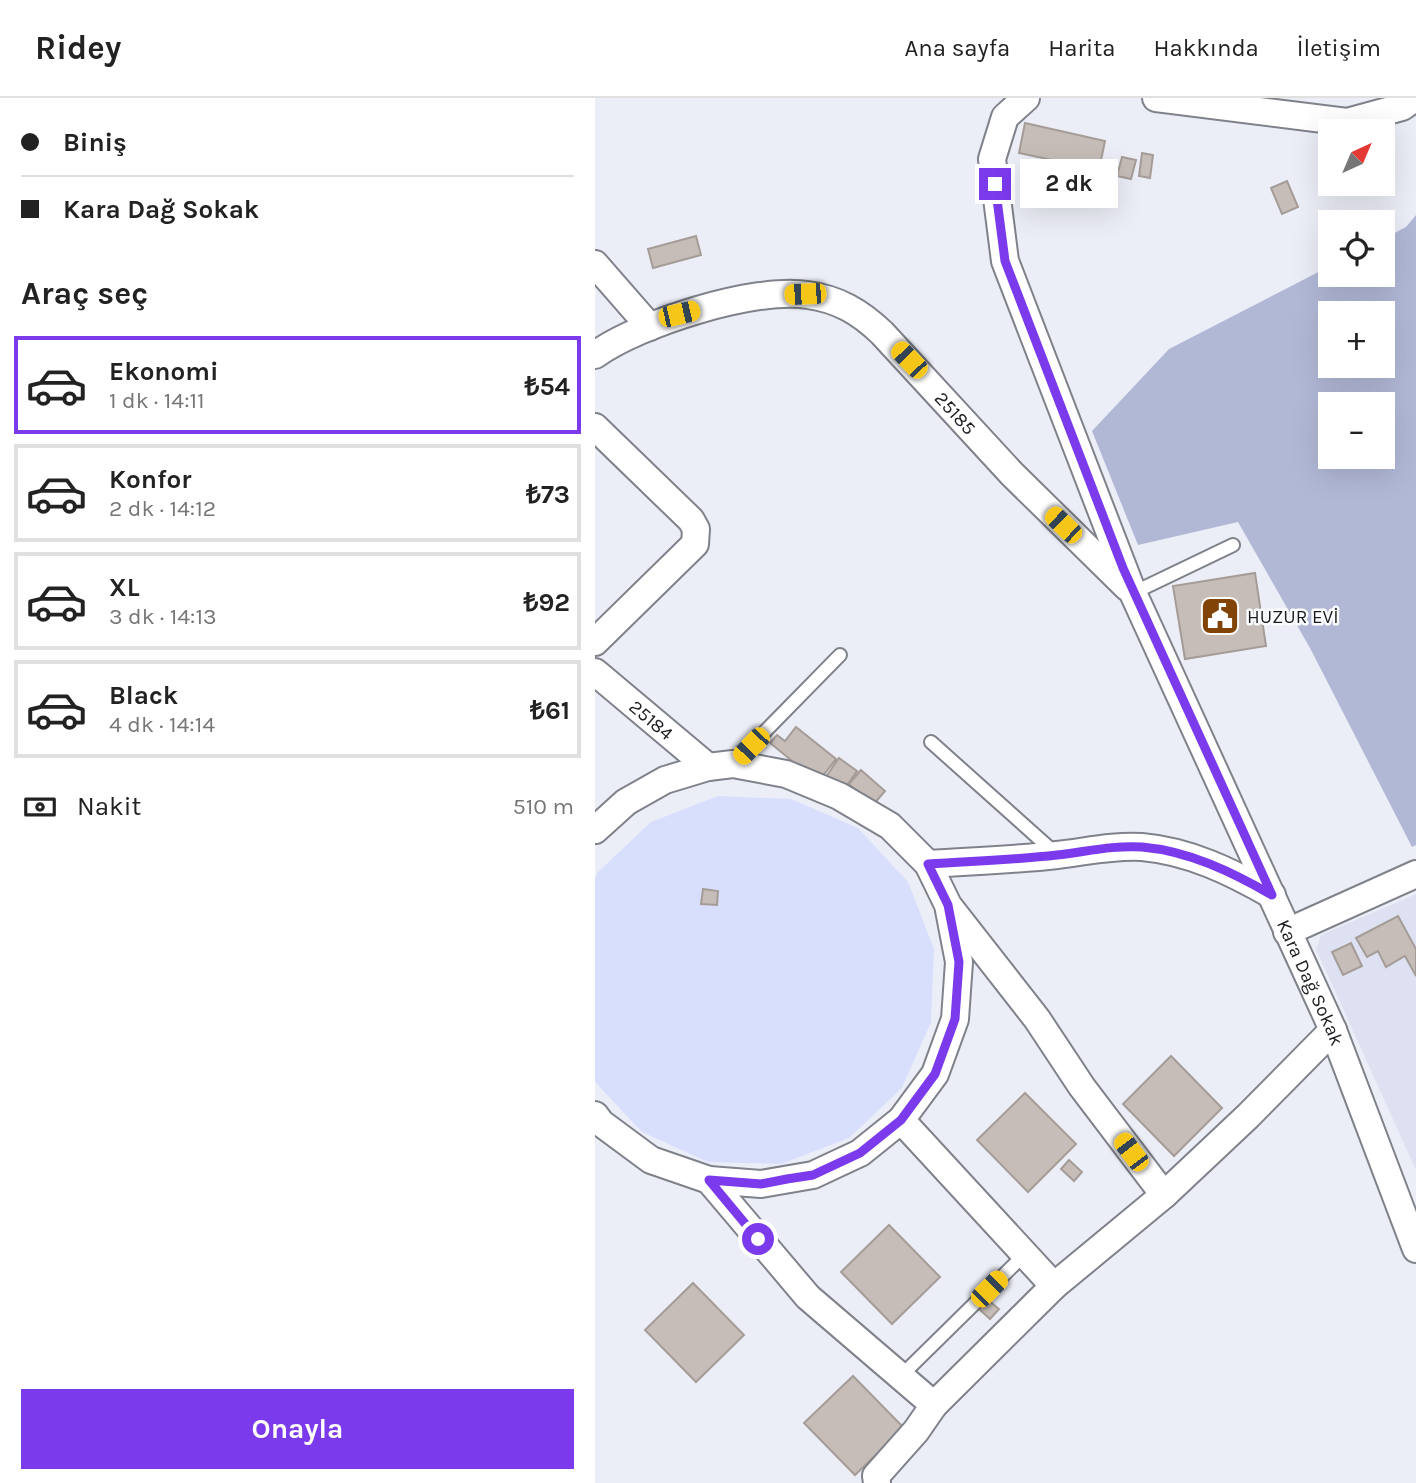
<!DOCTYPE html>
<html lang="tr">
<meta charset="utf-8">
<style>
:root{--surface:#fff;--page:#f2f2f2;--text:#222;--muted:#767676;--line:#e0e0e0;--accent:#7c3aed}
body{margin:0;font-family:Karla,sans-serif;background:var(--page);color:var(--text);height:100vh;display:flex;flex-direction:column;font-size:26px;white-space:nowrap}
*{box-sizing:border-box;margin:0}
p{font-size:23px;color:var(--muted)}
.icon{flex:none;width:38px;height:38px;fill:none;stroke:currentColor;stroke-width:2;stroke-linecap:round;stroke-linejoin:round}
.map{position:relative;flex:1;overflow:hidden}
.details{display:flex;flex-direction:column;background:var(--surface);width:595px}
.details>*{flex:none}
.hud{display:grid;align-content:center;height:154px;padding:0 21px;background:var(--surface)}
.needle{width:46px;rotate:44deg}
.controls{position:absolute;left:723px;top:21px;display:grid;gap:14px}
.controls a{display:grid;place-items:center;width:77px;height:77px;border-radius:0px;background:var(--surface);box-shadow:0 7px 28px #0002;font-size:35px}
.end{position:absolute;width:32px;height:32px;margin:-16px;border:9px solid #7c3aed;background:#fff;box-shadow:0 0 0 4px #fff}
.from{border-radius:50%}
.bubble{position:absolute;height:49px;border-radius:0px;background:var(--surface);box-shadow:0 7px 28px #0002;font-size:23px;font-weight:700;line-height:49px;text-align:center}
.car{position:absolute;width:21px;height:42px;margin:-21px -10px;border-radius:9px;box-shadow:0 0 5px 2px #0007;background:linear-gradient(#f5c518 24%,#345 0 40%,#f5c518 0 76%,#345 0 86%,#f5c518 0)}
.hud b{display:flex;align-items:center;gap:24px;height:66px;font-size:26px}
.hud b+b{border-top:2px solid var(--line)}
.hud i{width:18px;height:18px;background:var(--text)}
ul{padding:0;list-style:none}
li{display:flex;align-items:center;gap:21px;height:98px;margin:0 14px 10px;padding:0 7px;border:4px solid var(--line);border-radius:0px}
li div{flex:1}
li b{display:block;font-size:26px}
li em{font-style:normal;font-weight:700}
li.selected{border-color:var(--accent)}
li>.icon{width:63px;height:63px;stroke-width:1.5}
h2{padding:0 21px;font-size:32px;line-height:84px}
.pay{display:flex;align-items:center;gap:18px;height:77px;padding:0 21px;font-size:26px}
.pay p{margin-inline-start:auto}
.primary-button{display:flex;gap:14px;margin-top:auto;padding:14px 21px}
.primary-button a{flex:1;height:80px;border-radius:0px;background:var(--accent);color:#fff;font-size:28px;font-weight:700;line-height:80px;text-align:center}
header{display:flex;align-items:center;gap:42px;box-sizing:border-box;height:98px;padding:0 35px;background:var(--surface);border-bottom:2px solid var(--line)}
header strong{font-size:33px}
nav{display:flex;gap:38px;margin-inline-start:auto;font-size:24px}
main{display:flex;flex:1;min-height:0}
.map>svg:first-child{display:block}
.built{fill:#dde1f2}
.green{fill:#d7dffd}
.forest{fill:#b1b8d6;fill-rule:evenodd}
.building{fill:#c6bdb8;stroke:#a59c97;stroke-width:2}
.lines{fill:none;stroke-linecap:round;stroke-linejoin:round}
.service-casing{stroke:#7f828a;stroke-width:16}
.minor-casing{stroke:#7f828a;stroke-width:30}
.service{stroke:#fff;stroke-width:12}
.minor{stroke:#fff;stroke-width:26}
.route{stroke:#7c3aed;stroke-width:9}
.labels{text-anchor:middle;stroke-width:5;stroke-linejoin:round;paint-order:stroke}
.street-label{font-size:19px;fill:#1c1d20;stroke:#fbfcfe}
.poi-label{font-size:19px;fill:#1c1d20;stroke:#fbfcfe;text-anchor:start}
</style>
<header>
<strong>Ridey</strong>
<nav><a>Ana sayfa</a><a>Harita</a><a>Hakkında</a><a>İletişim</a></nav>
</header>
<main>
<section class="details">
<div class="hud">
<b><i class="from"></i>Biniş</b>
<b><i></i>Kara Dağ Sokak</b>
</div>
<h2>Araç seç</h2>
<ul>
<li class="selected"><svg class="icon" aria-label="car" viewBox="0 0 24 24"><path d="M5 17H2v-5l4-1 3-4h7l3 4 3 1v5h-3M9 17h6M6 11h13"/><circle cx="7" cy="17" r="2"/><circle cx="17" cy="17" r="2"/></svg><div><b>Ekonomi</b><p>1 dk · 14:11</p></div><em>₺54</em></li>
<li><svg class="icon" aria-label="car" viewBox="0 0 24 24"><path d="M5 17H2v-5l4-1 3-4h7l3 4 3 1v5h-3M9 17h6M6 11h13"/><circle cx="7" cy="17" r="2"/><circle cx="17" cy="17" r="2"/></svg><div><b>Konfor</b><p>2 dk · 14:12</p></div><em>₺73</em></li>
<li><svg class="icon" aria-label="car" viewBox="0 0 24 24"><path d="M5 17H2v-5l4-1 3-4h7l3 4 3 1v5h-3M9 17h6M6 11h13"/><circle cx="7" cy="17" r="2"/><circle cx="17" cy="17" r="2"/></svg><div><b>XL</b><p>3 dk · 14:13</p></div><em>₺92</em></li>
<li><svg class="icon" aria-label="car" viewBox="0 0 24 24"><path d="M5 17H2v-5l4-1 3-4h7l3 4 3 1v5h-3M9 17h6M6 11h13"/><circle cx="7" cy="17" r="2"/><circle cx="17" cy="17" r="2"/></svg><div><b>Black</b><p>4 dk · 14:14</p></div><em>₺61</em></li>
</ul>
<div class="pay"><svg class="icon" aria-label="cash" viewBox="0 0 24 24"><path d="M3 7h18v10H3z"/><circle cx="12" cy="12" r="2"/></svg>Nakit<p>510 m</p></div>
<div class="primary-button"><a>Onayla</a></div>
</section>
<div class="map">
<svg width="821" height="1385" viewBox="0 0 821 1385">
<rect width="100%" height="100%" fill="#eceef7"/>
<path class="built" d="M 821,796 L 821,1072 L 721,851 L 726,837 Z"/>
<path class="green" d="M 123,698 L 196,701 L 263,730 L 313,784 L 339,851 L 336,924 L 307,990 L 254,1040 L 186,1066 L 113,1064 L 47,1034 L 0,984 L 0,780 L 3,774 L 56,724 Z"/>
<path class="forest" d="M 821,117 L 821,747 L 817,749 L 715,550 L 643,424 L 543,447 L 497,333 L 574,251 L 735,168 L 735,177 L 788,177 L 788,141 L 811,129 ZM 735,215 L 788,215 L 788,268 L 735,268 ZM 735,306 L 788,306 L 788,359 L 735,359 Z"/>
<path class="building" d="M 430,25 L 510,43 L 504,72 L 424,55 Z
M 547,55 L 558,57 L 555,80 L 544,78 Z
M 527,59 L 541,62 L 536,81 L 522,78 Z
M 692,83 L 703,109 L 687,116 L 676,90 Z
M 101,138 L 106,157 L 58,170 L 53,151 Z
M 660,475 L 671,548 L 590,561 L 578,488 Z
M 201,629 L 241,661 L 223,684 L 175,645 L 182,637 L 190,643 Z
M 244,660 L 262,673 L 248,693 L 230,680 Z
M 266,672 L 290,693 L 278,707 L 254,686 Z
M 108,791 L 123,793 L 122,807 L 106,806 Z
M 803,818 L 821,851 L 821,878 L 810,858 L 791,869 L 783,853 L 772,859 L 761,840 Z
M 756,845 L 767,868 L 748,877 L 737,854 Z
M 576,958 L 627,1010 L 579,1058 L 528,1006 Z
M 430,995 L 481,1046 L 433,1094 L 382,1042 Z
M 474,1062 L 487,1074 L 479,1083 L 466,1071 Z
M 294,1127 L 345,1179 L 297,1226 L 246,1174 Z
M 98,1185 L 149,1237 L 101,1284 L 50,1232 Z
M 392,1201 L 404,1211 L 395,1221 L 383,1210 Z
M 258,1278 L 309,1330 L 260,1377 L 209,1325 Z"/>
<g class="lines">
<g class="service-casing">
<path id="service" d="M 538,495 L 638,447
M 336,644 L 459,754
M 139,665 L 245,557
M 306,1278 L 429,1157"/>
</g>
<g class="minor-casing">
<g id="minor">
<path id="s1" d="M 431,0 L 410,19 L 397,61 L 410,163 L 538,495 L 738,932 L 821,1151"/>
<path d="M 561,0 L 752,24 L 807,9 L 820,0"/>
<path d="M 0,166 L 55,229"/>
<path id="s2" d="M 0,257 C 42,226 161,188 213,197 C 243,201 265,214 287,235 L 417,376 L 532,489"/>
<path d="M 0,329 L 96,422 L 101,431 L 100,446 L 0,544"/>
<path id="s3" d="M 0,574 L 113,669"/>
<path d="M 0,732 L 31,704 L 70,682 L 113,669 L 138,666 L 191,676 L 244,698 L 295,728 L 333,766 L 353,807 L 364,864 L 360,921 L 340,976 L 306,1022 L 265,1055 L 218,1077 L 166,1086 L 114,1082 L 56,1062 L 6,1025 L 0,1017"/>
<path d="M 333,766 C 376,763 419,762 462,757 C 490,754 518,747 547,749 C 594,753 637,774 677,797"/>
<path d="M 356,811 L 442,921 L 487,989 L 569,1097"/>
<path d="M 692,834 L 821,776"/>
<path d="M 306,1022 L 459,1188"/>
<path d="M 114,1082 L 213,1199 L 339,1307 L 459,1188 L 569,1097 L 653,1018 L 738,932"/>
<path d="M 282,1385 L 281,1378 L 321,1333 L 339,1307"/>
</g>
</g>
<use href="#service" class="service"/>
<use href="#minor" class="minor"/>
</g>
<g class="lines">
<path class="route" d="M 163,1141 L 114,1082 L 166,1086 L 192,1081 L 218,1077 L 265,1055 L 306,1022 L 340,976 L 360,921 L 364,864 L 353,807 L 333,766 C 376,763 419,762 462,757 C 490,754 518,747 547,749 C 594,753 637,774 677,797 L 528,470 L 410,163 L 400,86"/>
</g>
<defs>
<g id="civic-square" transform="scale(2.0125)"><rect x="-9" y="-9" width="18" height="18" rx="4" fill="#824307" stroke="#fbfcfe"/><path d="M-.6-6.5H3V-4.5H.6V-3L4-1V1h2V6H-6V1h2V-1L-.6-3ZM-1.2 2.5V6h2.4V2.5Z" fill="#fff"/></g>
</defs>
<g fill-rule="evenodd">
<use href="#civic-square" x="625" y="518"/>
</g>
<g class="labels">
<g class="street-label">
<text dy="7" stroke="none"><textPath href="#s2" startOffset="418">25185</textPath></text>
<text dy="7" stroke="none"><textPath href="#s3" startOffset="74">25184</textPath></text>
<text dy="7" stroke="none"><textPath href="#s1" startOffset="959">Kara Dağ Sokak</textPath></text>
</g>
<g class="poi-label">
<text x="652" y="525">HUZUR EVİ</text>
</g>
</g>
</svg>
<div class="controls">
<a><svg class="needle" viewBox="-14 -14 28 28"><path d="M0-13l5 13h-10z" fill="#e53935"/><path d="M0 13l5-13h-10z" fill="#767676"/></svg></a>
<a><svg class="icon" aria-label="locate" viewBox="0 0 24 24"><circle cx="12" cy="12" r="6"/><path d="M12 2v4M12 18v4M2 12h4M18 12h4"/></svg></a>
<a>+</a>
<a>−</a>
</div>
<i class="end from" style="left:163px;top:1141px"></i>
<i class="end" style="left:400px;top:86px"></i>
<div class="bubble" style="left:425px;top:61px;width:98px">2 dk</div>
<i class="car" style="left:210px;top:196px;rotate:268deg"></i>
<i class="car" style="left:84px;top:216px;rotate:77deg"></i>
<i class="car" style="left:314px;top:262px;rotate:316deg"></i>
<i class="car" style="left:468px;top:427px;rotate:314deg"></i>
<i class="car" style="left:156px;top:648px;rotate:224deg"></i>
<i class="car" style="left:536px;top:1054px;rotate:323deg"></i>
<i class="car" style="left:394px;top:1191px;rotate:45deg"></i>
</div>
</main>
